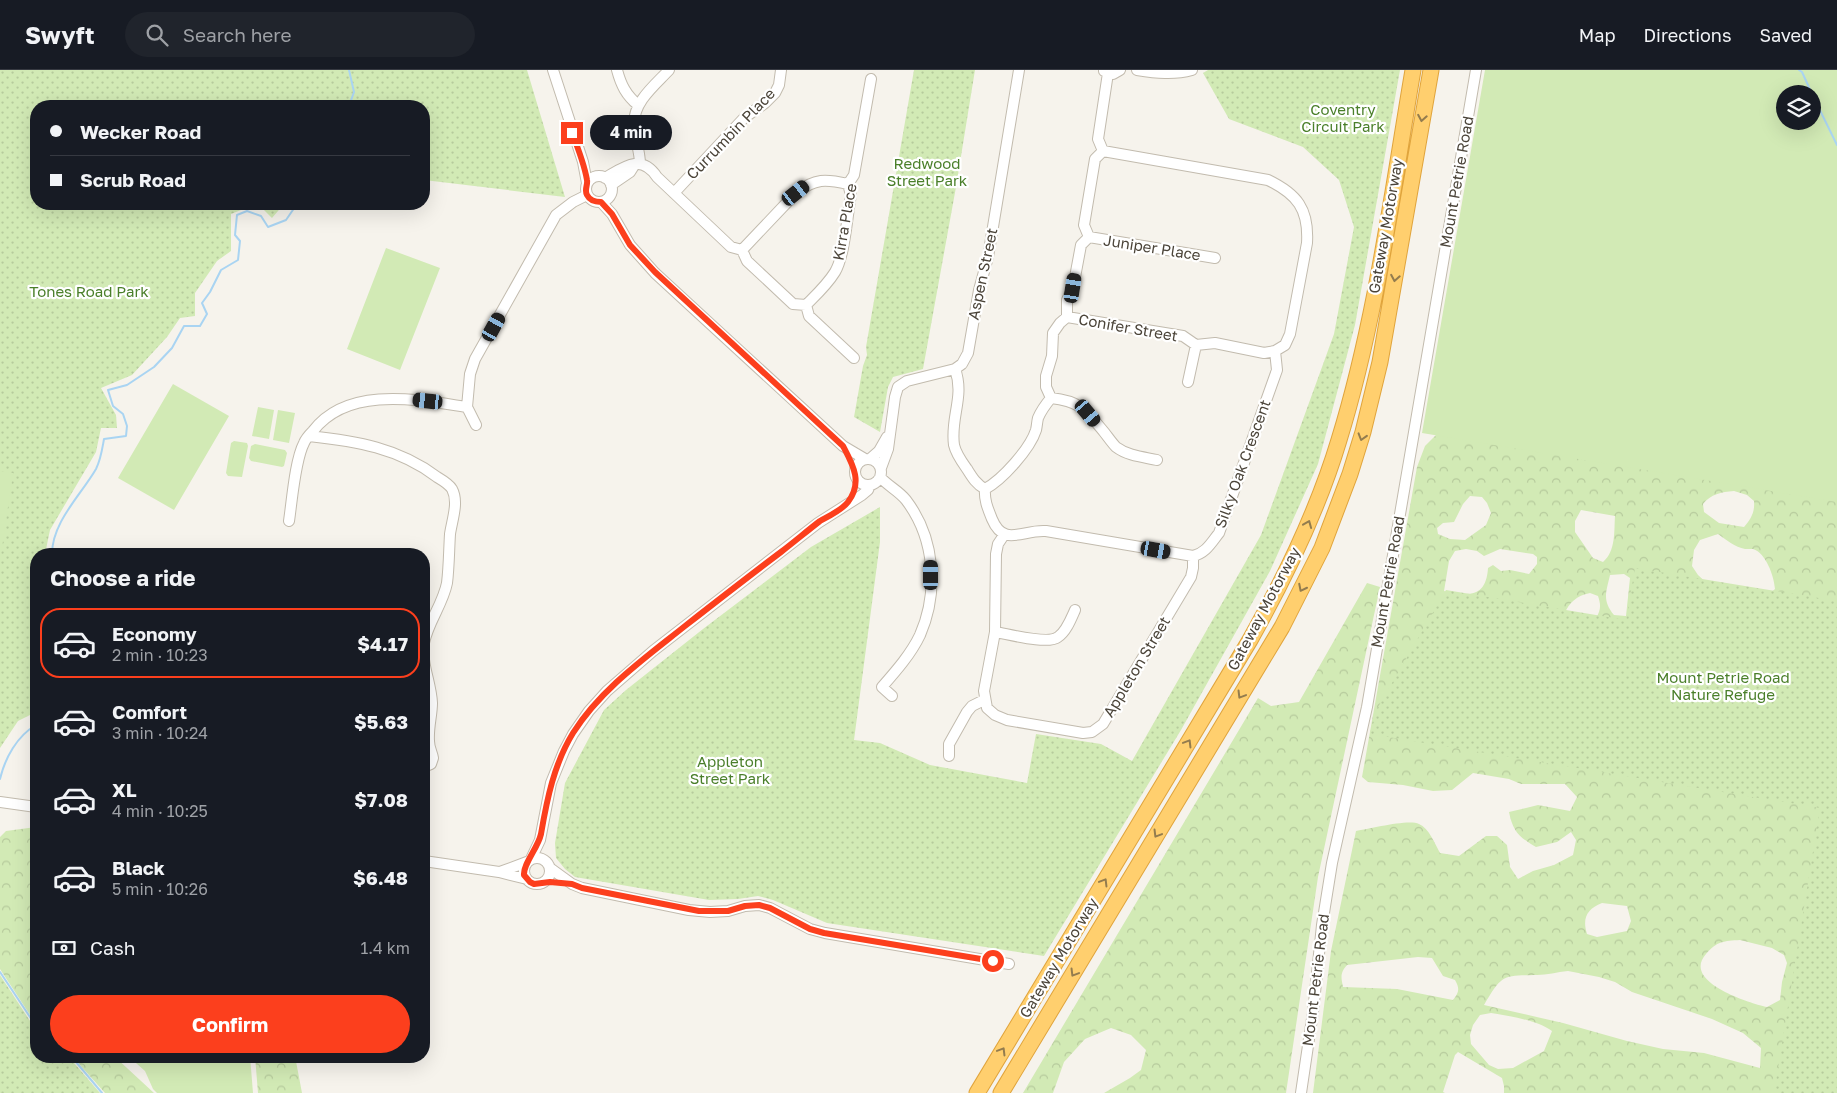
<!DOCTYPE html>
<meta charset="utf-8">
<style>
:root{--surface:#171b24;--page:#20242c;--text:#f1f3f6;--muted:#9ea1a6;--line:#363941;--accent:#fc3f1d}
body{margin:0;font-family:"Golos Text",sans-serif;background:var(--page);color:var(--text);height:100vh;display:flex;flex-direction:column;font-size:19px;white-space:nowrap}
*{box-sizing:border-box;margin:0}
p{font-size:16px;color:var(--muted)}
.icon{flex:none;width:28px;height:28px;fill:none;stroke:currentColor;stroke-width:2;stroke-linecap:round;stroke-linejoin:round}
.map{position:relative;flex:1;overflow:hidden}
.side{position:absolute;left:30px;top:478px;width:400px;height:515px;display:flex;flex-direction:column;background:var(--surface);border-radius:20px;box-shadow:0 5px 20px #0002}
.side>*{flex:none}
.guide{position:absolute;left:30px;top:30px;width:400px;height:110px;border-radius:20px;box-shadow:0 5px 20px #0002;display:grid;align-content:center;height:110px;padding:0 20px;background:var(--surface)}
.controls{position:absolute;left:1776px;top:15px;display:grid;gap:10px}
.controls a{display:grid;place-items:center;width:45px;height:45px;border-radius:50%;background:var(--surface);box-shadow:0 5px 20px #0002;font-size:25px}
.end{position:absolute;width:22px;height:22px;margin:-11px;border:6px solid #fc3f1d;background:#fff;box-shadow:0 0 0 2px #fff}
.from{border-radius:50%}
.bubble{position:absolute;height:35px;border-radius:18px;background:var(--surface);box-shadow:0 5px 20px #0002;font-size:16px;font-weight:700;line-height:35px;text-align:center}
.car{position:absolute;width:15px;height:30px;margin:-15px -8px;border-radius:6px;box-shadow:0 0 4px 1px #0007;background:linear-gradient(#222 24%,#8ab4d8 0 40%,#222 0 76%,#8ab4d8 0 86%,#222 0)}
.guide b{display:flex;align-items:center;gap:18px;height:48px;font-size:19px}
.guide b+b{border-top:1px solid var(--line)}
.guide i{width:12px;height:12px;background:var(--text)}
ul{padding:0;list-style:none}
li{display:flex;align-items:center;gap:15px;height:70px;margin:0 10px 8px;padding:0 10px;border:2px solid transparent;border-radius:20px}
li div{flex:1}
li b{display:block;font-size:19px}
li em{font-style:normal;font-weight:700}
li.on{border-color:var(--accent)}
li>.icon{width:45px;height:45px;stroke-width:1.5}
h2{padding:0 20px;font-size:22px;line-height:60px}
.pay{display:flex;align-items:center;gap:12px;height:55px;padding:0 20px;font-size:19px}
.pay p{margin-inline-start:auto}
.action{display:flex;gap:10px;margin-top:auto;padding:10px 20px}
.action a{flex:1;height:58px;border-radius:30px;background:var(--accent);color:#fff;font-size:20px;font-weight:700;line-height:58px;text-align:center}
header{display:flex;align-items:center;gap:30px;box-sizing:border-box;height:70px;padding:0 25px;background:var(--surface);border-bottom:1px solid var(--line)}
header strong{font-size:24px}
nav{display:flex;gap:28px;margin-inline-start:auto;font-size:18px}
.search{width:350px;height:45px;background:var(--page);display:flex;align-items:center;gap:12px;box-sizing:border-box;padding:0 18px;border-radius:28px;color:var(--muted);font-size:19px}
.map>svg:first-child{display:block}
.forest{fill:url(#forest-crowns);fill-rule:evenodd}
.park{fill:url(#park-dots)}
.pitch{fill:#d2eab5;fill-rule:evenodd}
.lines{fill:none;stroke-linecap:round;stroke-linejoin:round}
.stream{stroke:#a9d4f2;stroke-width:2}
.minor-casing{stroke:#c2bbae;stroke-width:12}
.highway-casing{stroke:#e0a43c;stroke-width:17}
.minor{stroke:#fff;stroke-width:10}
.highway{stroke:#ffcf6e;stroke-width:15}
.oneway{stroke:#937c4e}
.route{stroke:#fc3f1d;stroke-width:6}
.labels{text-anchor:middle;stroke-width:4.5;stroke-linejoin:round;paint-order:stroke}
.park-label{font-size:15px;fill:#4a7f2a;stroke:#fff}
.street-label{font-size:15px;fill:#4b4439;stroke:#fff}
</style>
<header>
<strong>Swyft</strong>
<div class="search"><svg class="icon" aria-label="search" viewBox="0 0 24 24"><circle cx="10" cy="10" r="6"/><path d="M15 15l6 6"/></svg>Search here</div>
<nav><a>Map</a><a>Directions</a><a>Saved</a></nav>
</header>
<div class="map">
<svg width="1837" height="1023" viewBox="0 0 1837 1023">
<defs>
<pattern id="forest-crowns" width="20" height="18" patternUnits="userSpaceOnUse" patternTransform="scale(1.25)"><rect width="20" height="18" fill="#d2eab5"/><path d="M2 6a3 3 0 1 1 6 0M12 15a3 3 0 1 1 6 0" fill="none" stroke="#b6ca9c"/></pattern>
<pattern id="park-dots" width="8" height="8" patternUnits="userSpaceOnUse" patternTransform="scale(1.25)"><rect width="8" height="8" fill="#d2eab5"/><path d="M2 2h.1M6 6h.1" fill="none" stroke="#b6ca9c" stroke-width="1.8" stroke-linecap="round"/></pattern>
</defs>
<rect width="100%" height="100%" fill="#f6f3ec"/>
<path class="forest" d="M 1508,0 L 1837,0 L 1837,1023 L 1504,1023 L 1504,1016 L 1502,1008 L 1458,982 L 1455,985 L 1443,1022 L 1445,1023 L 1313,1023 L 1331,881 L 1356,761 C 1370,759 1408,749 1419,754 C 1429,758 1435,774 1440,783 L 1459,786 L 1486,766 L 1497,766 L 1507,775 L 1510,797 L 1518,809 L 1533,801 L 1554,795 L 1573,785 L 1576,770 L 1571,762 L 1557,772 L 1536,777 C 1519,767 1513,762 1509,742 L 1538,735 L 1570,741 L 1577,727 L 1565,714 L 1521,714 L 1509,709 L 1473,703 L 1452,720 L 1433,721 L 1403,715 L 1368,712 L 1362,707 L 1417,397 L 1425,376 L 1446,355 ZM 1785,24 L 1812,24 L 1812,51 L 1785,51 ZM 1734,421 L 1747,425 L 1754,431 C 1755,442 1751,449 1744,457 L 1719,453 L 1704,442 L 1703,434 C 1711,424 1721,422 1734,421 ZM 1470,426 L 1482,427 L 1487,433 L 1491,443 L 1486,455 L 1465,470 L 1450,469 L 1438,464 L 1437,458 L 1443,453 L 1454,452 L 1463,434 ZM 1581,440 L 1615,446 C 1614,461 1616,481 1603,492 L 1593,488 L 1575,462 L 1575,451 ZM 1718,464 C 1726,470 1735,477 1745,479 C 1748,479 1750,479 1753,479 C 1766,483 1774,506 1775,519 L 1768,525 L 1710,516 L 1698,505 L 1692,496 L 1694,480 L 1700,470 ZM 1466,479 L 1477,481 L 1484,486 L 1500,479 L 1533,484 L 1537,487 L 1537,494 L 1529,504 L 1510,500 L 1501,501 L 1493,495 L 1488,498 C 1486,528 1469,526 1444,521 L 1449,491 L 1455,481 ZM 1624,504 L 1630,508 L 1626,546 L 1614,545 C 1602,530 1606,523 1610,505 ZM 1590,523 L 1598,526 C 1601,535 1601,540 1596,548 L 1564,544 C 1570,532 1576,526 1590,523 ZM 1602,833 L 1627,836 L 1631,851 L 1627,861 L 1597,867 L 1587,864 C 1582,848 1587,839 1602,833 ZM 1740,870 L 1772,878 L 1784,885 L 1787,893 L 1782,912 L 1780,930 L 1767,937 C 1750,933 1681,912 1706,884 C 1717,871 1724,871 1740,870 ZM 1418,887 L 1432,888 L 1443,906 L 1455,910 C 1460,919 1459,922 1453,930 L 1397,919 L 1343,917 C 1341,907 1340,903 1347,895 ZM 1568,901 L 1599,907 L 1615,912 L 1632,922 L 1712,949 L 1743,963 L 1761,978 L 1760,998 L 1704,983 L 1663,979 L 1627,971 L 1563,953 L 1484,935 C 1503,903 1503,906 1537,905 C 1547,905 1557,902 1568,901 ZM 1491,943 C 1510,946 1536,950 1552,961 L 1544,981 L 1513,998 L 1498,999 L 1489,995 L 1471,974 L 1470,965 L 1473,955 L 1480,945 Z
M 1367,513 L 1380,517 L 1318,807 L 1286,1023 L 1104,1023 L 1130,1008 L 1141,1000 L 1146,980 L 1131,965 L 1111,958 L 1085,969 L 1064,992 L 1053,1023 L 1023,1023 L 1258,628 L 1271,636 L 1299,632 Z
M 36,757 L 36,954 L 0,899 L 0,767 L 6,761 Z
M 72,986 L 114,986 L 154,1023 L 105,1023 Z
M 255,986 L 295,986 L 302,1023 L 258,1023 Z"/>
<path class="park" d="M 0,0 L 527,0 L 565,127 L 424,110 L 424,36 L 36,36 L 36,134 L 256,134 L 231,144 L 231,181 L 217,191 L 195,223 L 195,246 L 180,248 L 167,267 L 132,305 L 101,318 L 116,345 L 117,358 L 101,358 L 96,382 L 50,460 L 45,484 L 36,484 L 36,642 L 18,651 L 0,678 Z
M 914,0 L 975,0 L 956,117 L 923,299 L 893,307 L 888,317 L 880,362 L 854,347 L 863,296 L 867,285 L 866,277 Z
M 1208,0 L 1400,0 L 1355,255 L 1318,394 L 1270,501 L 1181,660 L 1044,886 L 827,853 L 773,830 L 758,826 L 738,829 L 709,830 L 575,807 L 565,799 L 556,788 L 555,773 L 565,713 L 604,640 L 626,620 L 703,559 L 811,477 L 880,437 L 880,472 L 854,670 L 880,673 L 930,695 L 1027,713 L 1036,664 L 1101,674 L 1132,691 L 1261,465 L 1334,264 L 1354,157 L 1339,110 L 1303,77 L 1229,49 L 1203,3 Z
M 258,134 L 284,134 L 272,148 Z
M 1635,498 L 1837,531 L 1837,1023 L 1774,1023 L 1820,738 L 1370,664 L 1374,644 L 1446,520 L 1626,550 Z
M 0,905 L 36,960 L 36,986 L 68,986 L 100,1023 L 0,1023 Z"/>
<path class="pitch" d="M 1485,0 L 1837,0 L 1837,432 L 1422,363 ZM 1785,24 L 1812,24 L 1812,51 L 1785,51 Z
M 386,178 L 440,198 L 400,300 L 347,279 Z
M 173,314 L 229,346 L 174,440 L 118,408 Z
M 258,337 L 274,340 L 269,369 L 252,366 Z
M 278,340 L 295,343 L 289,373 L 273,370 Z
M 234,371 L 247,373 L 248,376 L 242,407 L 228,406 L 226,403 L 231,373 Z
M 255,374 L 285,380 L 287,383 L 284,396 L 282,397 L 251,391 L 249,388 L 251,376 Z
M 0,401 L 13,403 L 0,491 Z
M 128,986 L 250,986 L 253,1023 L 157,1023 L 153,1019 L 145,1001 Z"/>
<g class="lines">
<path class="stream" d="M 349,0 L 354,22 L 349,36
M 1799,0 L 1802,2 L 1812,24
M 1812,24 L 1837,75
M 52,484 C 52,452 81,425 96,399 C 101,389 102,380 104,369 L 126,366 L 127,356 L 123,344 L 113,336 L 108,320 L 127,315 L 154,297 L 172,278 L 184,256 L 200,256 L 207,244 L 202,233 L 210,222 L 221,200 L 238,190 L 240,171 L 235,165 L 237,145 L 247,141 L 261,146 L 268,157 L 286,150 L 297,134
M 0,709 C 5,688 17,666 36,655
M 0,902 L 36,956
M 71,986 L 102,1023"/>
<g class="minor-casing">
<path id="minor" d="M 553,0 L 583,92 L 587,113
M 617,0 C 621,15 626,25 638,35
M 1137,0 C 1156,3 1174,5 1192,0
M 1104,1 L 1113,4 L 1120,0
M 640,94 C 640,80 634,67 634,55 C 633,32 655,15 669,0
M586 119a13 13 0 1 1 26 0a13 13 0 1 1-26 0Z
M 605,108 C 624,97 641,83 657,107 L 731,177 L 742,180 L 747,191 L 793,234 L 806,235 C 816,225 827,215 835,202 C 845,185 847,146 851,125 L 848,114 L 854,105 L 871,9
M 611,115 L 630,102 L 635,94
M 674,123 L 744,48 L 765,33 L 775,23 L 779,15 L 781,0
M 601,132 L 612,144 L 630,175 L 655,203 L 843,376 L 865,389
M 1089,167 L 1215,188
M 742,180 L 796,123 C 815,108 826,109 848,114
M 806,235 L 809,246 L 854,288
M 1067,247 L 1183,266 L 1196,275 L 1215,273 L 1264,283 L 1275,281
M 955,299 C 965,327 950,347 954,375 C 956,384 962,392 967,399 C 972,407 976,414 985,419 C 984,430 988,439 992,449 C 1004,478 1023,459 1046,461 L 1193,486 C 1206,483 1211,473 1219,463 L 1277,300 L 1275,281 L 1285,275 L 1290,264 L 1307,173 C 1309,139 1297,124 1268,110 L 1103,81
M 1188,312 L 1196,275
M 1051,328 C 1080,331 1086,340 1104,362 C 1108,367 1112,373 1116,377 C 1128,386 1143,387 1157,390
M 476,355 L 467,337 L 470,304 L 475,289 L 556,145 L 573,132 L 587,125
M 309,366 C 356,371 399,378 437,407 C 442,410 449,414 452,419 C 459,432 452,450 450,464 C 449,480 449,497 447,513 C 443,534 428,552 424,573 C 421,594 431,612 432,633 C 432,645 428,658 429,671 C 429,678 432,682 433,688 L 431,694 L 424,697
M 871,388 L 879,381 L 887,367
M855 402a13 13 0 1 1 26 0a13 13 0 1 1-26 0Z
M 881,398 L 888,379 L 895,327 L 898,317 L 907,311 L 955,299 L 962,294 L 968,283 L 979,220 L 988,187 L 1019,0
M 880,407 C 888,416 899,421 906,430 C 935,468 939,521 920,565 C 911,584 896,601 882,617 L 892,626
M 985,419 C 1002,410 1030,379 1036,360 C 1037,356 1037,352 1038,348 C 1041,341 1046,334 1051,328 L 1046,317 L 1046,306 L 1052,286 L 1053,263 L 1060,253 L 1067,247 L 1067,230 L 1073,218 L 1081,175 L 1089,167 L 1084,155 L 1095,89 L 1103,81 L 1098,69 L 1108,3
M 289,451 C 292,431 295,390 304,373 C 306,368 310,364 313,361 C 348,315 419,330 467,337
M 1004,465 L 998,474 L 996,484 L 995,562 L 984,621 L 987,638 L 995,645 L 1007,650 L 1083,663 L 1092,662 L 1103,654 L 1191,507 L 1193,498 L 1193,486
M 995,562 C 1008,564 1048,575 1058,567 C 1066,562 1071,549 1075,540
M 949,686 L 949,674 L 967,642 L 972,636 L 984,630
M 0,732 L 36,737
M524 801a13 13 0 1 1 26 0a13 13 0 1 1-26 0Z
M 531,789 L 540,770 L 551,713 L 564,681 L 573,664 L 589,641 L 607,621 L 653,581 L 818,453 L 862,425 L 868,420 L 870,415
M 424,791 L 499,802 L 527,809
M 550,798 L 572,814 L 582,818 L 689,840 L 710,842 L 728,841 L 745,836 L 759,835 L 770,838 L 810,859 L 825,863 L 1009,894
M 500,802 L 527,792
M 1301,1023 L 1313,942 L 1322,855 L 1332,793 L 1367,637 L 1476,0"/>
</g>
<g class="highway-casing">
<path id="highway" d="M 977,1023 L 1250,570 C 1286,506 1318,440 1339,370 C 1376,250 1392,123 1413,0
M 1001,1023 L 1282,557 L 1322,478 L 1350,404 L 1363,362 L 1380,292 L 1431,0"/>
</g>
<use href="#minor" class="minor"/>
<use href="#highway" class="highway"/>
</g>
<defs><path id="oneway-chevron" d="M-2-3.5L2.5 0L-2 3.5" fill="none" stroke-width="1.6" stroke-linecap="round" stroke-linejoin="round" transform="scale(1.25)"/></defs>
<g class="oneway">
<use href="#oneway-chevron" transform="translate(1422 48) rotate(100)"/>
<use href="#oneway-chevron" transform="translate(1395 208) rotate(100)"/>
<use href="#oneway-chevron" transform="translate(1362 367) rotate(107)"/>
<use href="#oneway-chevron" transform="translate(1308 454) rotate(-68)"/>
<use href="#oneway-chevron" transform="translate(1302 518) rotate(117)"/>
<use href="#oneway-chevron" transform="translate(1241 625) rotate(121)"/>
<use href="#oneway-chevron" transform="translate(1188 673) rotate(-59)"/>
<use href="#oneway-chevron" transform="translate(1157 764) rotate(121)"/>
<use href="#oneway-chevron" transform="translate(1104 812) rotate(-59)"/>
<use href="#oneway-chevron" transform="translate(1074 903) rotate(121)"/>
<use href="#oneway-chevron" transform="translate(1002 981) rotate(-59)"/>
</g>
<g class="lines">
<path class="route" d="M 572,63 C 578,78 584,93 587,110 C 588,115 584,120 587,125 C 590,131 595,132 601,132 L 612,144 L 630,175 L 655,202 L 843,376 C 853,395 863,412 848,432 C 842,440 829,446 820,451 C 807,461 794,472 781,482 C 749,506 717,531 685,556 C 645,588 601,619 573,663 C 554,694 547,729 541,764 C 538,778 523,794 524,805 L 530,812 L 534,814 L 550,812 L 572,814 L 582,818 L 699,841 L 728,841 L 745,836 L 759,835 L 770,838 L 810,859 L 824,863 L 993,891"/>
</g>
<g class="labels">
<g class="park-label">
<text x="1343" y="45">Coventry<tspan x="1343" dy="17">Circuit Park</tspan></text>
<text x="927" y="99">Redwood<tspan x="927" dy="17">Street Park</tspan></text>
<text x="89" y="227">Tones Road Park</text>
<text x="1723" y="613">Mount Petrie Road<tspan x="1723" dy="17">Nature Refuge</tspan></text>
<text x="730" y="697">Appleton<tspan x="730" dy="17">Street Park</tspan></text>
</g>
<g class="street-label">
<text transform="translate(731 64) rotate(-46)" y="5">Currumbin Place</text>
<text transform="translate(1457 112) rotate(-80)" y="5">Mount Petrie Road</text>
<text transform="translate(845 152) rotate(-80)" y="5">Kirra Place</text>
<text transform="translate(1386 156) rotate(-80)" y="5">Gateway Motorway</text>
<text transform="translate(1152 178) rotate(9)" y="5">Juniper Place</text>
<text transform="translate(983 204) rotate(-78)" y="5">Aspen Street</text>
<text transform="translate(1128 258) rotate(10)" y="5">Conifer Street</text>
<text transform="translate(1243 394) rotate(-70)" y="5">Silky Oak Crescent</text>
<text transform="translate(1388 512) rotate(-80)" y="5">Mount Petrie Road</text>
<text transform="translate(1264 539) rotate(-62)" y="5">Gateway Motorway</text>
<text transform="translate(1137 597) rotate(-59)" y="5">Appleton Street</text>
<text transform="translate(1059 888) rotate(-59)" y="5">Gateway Motorway</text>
<text transform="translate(1316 910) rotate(-83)" y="5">Mount Petrie Road</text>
</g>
</g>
</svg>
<div class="controls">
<a><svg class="icon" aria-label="layers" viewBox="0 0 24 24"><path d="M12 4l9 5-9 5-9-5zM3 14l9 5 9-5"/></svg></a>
</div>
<i class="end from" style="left:993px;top:891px"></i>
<i class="end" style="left:572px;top:63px"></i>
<div class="bubble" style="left:590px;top:45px;width:82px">4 min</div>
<i class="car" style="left:796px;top:123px;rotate:52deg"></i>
<i class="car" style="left:1073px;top:218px;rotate:9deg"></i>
<i class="car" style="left:494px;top:257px;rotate:29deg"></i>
<i class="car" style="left:428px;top:331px;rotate:276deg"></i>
<i class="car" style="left:1088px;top:343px;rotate:140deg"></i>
<i class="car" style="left:1156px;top:480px;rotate:100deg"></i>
<i class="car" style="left:931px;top:505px;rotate:0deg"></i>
<div class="guide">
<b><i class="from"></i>Wecker Road</b>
<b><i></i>Scrub Road</b>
</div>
<section class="side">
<h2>Choose a ride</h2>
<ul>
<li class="on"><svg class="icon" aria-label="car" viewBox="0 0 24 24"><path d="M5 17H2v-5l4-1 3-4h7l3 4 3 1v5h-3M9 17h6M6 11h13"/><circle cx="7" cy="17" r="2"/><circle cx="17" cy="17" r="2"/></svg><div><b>Economy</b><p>2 min · 10:23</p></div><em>$4.17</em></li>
<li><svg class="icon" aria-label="car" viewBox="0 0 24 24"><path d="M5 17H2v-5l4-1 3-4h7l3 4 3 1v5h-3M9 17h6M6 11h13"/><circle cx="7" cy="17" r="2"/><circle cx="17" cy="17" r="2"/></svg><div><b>Comfort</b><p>3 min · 10:24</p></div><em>$5.63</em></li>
<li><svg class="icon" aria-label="car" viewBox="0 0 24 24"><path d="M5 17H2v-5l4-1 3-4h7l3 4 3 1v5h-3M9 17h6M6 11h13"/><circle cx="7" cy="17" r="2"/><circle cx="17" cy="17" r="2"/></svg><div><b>XL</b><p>4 min · 10:25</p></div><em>$7.08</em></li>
<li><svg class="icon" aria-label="car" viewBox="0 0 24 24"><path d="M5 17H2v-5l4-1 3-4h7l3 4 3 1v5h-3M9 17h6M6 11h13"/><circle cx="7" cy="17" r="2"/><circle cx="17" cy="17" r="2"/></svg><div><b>Black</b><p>5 min · 10:26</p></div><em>$6.48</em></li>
</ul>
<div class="pay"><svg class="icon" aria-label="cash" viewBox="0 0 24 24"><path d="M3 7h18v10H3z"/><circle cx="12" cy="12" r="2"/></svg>Cash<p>1.4 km</p></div>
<div class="action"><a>Confirm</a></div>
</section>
</div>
